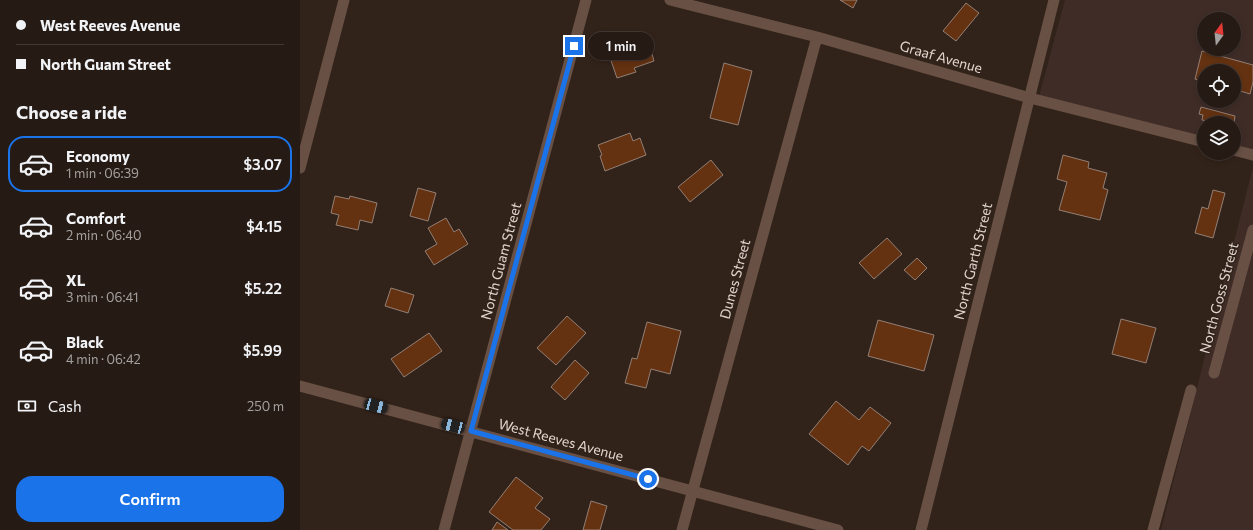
<!DOCTYPE html>
<meta charset="utf-8">
<style>
:root{--surface:#261a14;--page:#322722;--text:#f1f3f6;--muted:#a4a1a0;--line:#423834;--accent:#1a73e8}
body{margin:0;font-family:Commissioner,sans-serif;background:var(--page);color:var(--text);height:100vh;display:flex;flex-direction:column;font-size:15px;white-space:nowrap}
*{box-sizing:border-box;margin:0}
p{font-size:13px;color:var(--muted)}
.icon{flex:none;width:22px;height:22px;fill:none;stroke:currentColor;stroke-width:2;stroke-linecap:round;stroke-linejoin:round}
.map{position:relative;flex:1;overflow:hidden}
.drawer{display:flex;flex-direction:column;background:var(--surface);width:300px}
.drawer>*{flex:none}
.guide{display:grid;align-content:center;height:88px;padding:0 16px;background:var(--surface)}
.needle{width:26px;rotate:15deg}
.buttons{position:absolute;left:897px;top:12px;display:grid;gap:8px}
.buttons a{display:grid;place-items:center;width:44px;height:44px;border-radius:50%;background:var(--surface);box-shadow:0 2px 6px #0003,0 0 0 1px var(--line);font-size:20px}
.end{position:absolute;width:18px;height:18px;margin:-9px;border:5px solid #1a73e8;background:#fff;box-shadow:0 0 0 2px #fff}
.from{border-radius:50%}
.bubble{position:absolute;height:28px;border-radius:14px;background:var(--surface);box-shadow:0 2px 6px #0003,0 0 0 1px var(--line);font-size:13px;font-weight:600;line-height:28px;text-align:center}
.car{position:absolute;width:12px;height:24px;margin:-12px -6px;border-radius:5px;box-shadow:0 0 3px 1px #0007;background:linear-gradient(#222 24%,#8ab4d8 0 40%,#222 0 76%,#8ab4d8 0 86%,#222 0)}
.guide b{display:flex;align-items:center;gap:14px;height:38px;font-size:15px}
.guide b+b{border-top:1px solid var(--line)}
.guide i{width:10px;height:10px;background:var(--text)}
ul{padding:0;list-style:none}
li{display:flex;align-items:center;gap:12px;height:56px;margin:0 8px 6px;padding:0 8px;border:2px solid transparent;border-radius:16px}
li div{flex:1}
li b{display:block;font-size:15px}
li em{font-style:normal;font-weight:600}
li.current{border-color:var(--accent)}
li>.icon{width:36px;height:36px;stroke-width:1.5}
h2{padding:0 16px;font-size:18px;line-height:48px}
.pay{display:flex;align-items:center;gap:10px;height:44px;padding:0 16px;font-size:15px}
.pay p{margin-inline-start:auto}
.cta{display:flex;gap:8px;margin-top:auto;padding:8px 16px}
.cta a{flex:1;height:46px;border-radius:16px;background:var(--accent);color:#fff;font-size:16px;font-weight:600;line-height:46px;text-align:center}
main{display:flex;flex:1;min-height:0}
.map>svg:first-child{display:block}
.industrial{fill:#3f2c27;fill-rule:evenodd}
.building{fill:#643211;stroke:#937f75}
.lines{fill:none;stroke-linecap:round;stroke-linejoin:round}
.minor{stroke:#685044;stroke-width:11}
.route{stroke:#1a73e8;stroke-width:5}
.labels{text-anchor:middle;stroke-width:3;stroke-linejoin:round;paint-order:stroke}
.street-label{font-size:14px;fill:#e0d5cf;stroke:#32231a}
</style>
<main>
<section class="drawer">
<div class="guide">
<b><i class="from"></i>West Reeves Avenue</b>
<b><i></i>North Guam Street</b>
</div>
<h2>Choose a ride</h2>
<ul>
<li class="current"><svg class="icon" aria-label="car" viewBox="0 0 24 24"><path d="M5 17H2v-5l4-1 3-4h7l3 4 3 1v5h-3M9 17h6M6 11h13"/><circle cx="7" cy="17" r="2"/><circle cx="17" cy="17" r="2"/></svg><div><b>Economy</b><p>1 min · 06:39</p></div><em>$3.07</em></li>
<li><svg class="icon" aria-label="car" viewBox="0 0 24 24"><path d="M5 17H2v-5l4-1 3-4h7l3 4 3 1v5h-3M9 17h6M6 11h13"/><circle cx="7" cy="17" r="2"/><circle cx="17" cy="17" r="2"/></svg><div><b>Comfort</b><p>2 min · 06:40</p></div><em>$4.15</em></li>
<li><svg class="icon" aria-label="car" viewBox="0 0 24 24"><path d="M5 17H2v-5l4-1 3-4h7l3 4 3 1v5h-3M9 17h6M6 11h13"/><circle cx="7" cy="17" r="2"/><circle cx="17" cy="17" r="2"/></svg><div><b>XL</b><p>3 min · 06:41</p></div><em>$5.22</em></li>
<li><svg class="icon" aria-label="car" viewBox="0 0 24 24"><path d="M5 17H2v-5l4-1 3-4h7l3 4 3 1v5h-3M9 17h6M6 11h13"/><circle cx="7" cy="17" r="2"/><circle cx="17" cy="17" r="2"/></svg><div><b>Black</b><p>4 min · 06:42</p></div><em>$5.99</em></li>
</ul>
<div class="pay"><svg class="icon" aria-label="cash" viewBox="0 0 24 24"><path d="M3 7h18v10H3z"/><circle cx="12" cy="12" r="2"/></svg>Cash<p>250 m</p></div>
<div class="cta"><a>Confirm</a></div>
</section>
<div class="map">
<svg width="953" height="530" viewBox="0 0 953 530">
<rect width="100%" height="100%" fill="#32231a"/>
<path class="industrial" d="M 765,0 L 953,0 L 953,161 L 922,153 L 934,153 L 934,123 L 904,123 L 904,148 L 737,104 ZM 904,19 L 934,19 L 934,49 L 904,49 ZM 904,71 L 934,71 L 934,101 L 904,101 Z
M 953,167 L 953,530 L 861,530 Z"/>
<path class="building" d="M 540,0 L 557,0 L 553,8 Z
M 666,3 L 679,13 L 656,41 L 643,31 Z
M 347,37 L 354,61 L 334,68 L 336,72 L 317,78 L 307,49 Z
M 902,51 L 953,65 L 953,82 L 950,94 L 934,89 L 934,71 L 904,71 L 904,82 L 895,79 Z
M 424,63 L 452,71 L 438,125 L 410,118 Z
M 901,107 L 935,116 L 934,123 L 919,119 L 918,123 L 902,120 L 903,115 L 899,114 Z
M 330,133 L 333,141 L 340,138 L 346,155 L 305,171 L 300,156 L 302,155 L 298,145 Z
M 763,155 L 789,162 L 788,168 L 807,173 L 803,188 L 808,190 L 800,220 L 759,210 L 767,182 L 757,179 Z
M 411,160 L 423,175 L 390,202 L 378,187 Z
M 118,188 L 136,193 L 128,221 L 110,216 Z
M 913,190 L 925,193 L 913,238 L 895,233 L 902,207 L 908,209 Z
M 35,196 L 49,199 L 50,196 L 77,203 L 72,223 L 60,220 L 58,230 L 36,225 L 39,215 L 31,213 Z
M 146,218 L 154,232 L 159,229 L 168,244 L 134,265 L 125,251 L 137,244 L 128,228 Z
M 587,238 L 602,254 L 574,279 L 559,263 Z
M 617,258 L 627,268 L 615,280 L 604,270 Z
M 91,288 L 114,295 L 108,313 L 85,306 Z
M 267,316 L 286,333 L 256,365 L 237,348 Z
M 821,319 L 856,328 L 846,363 L 812,354 Z
M 578,320 L 634,335 L 624,371 L 568,356 Z
M 347,322 L 381,331 L 370,374 L 351,369 L 346,388 L 325,383 L 332,358 L 337,359 Z
M 129,333 L 142,351 L 104,377 L 91,359 Z
M 275,360 L 289,373 L 265,400 L 251,387 Z
M 536,401 L 559,420 L 570,407 L 591,423 L 569,451 L 562,446 L 548,465 L 509,434 Z
M 216,477 L 243,498 L 235,508 L 250,519 L 241,530 L 213,530 L 189,512 Z
M 291,501 L 307,506 L 300,530 L 283,530 Z
M 197,522 L 208,530 L 192,530 Z"/>
<g class="lines">
<path class="minor" d="M 370,0 L 517,37 L 730,98 L 904,142
M 934,150 L 953,155
M 0,168 L 44,0
M 914,373 L 953,230
M 0,386 L 538,530
M 144,530 L 286,0
M 382,530 L 517,37
M 621,530 L 754,0
M 853,530 L 891,390"/>
</g>
<g class="lines">
<path class="route" d="M 274,46 L 171,431 L 348,479"/>
</g>
<g class="labels">
<g class="street-label">
<text transform="translate(641 57) rotate(16)" y="5">Graaf Avenue</text>
<text transform="translate(201 261) rotate(-75)" y="5">North Guam Street</text>
<text transform="translate(673 261) rotate(-76)" y="5">North Garth Street</text>
<text transform="translate(435 279) rotate(-75)" y="5">Dunes Street</text>
<text transform="translate(919 298) rotate(-75)" y="5">North Goss Street</text>
<text transform="translate(261 440) rotate(15)" y="5">West Reeves Avenue</text>
</g>
</g>
</svg>
<div class="buttons">
<a><svg class="needle" viewBox="-14 -14 28 28"><path d="M0-13l5 13h-10z" fill="#e53935"/><path d="M0 13l5-13h-10z" fill="#a4a1a0"/></svg></a>
<a><svg class="icon" aria-label="locate" viewBox="0 0 24 24"><circle cx="12" cy="12" r="6"/><path d="M12 2v4M12 18v4M2 12h4M18 12h4"/></svg></a>
<a><svg class="icon" aria-label="layers" viewBox="0 0 24 24"><path d="M12 4l9 5-9 5-9-5zM3 14l9 5 9-5"/></svg></a>
</div>
<i class="end from" style="left:348px;top:479px"></i>
<i class="end" style="left:274px;top:46px"></i>
<div class="bubble" style="left:288px;top:32px;width:66px">1 min</div>
<i class="car" style="left:76px;top:406px;rotate:105deg"></i>
<i class="car" style="left:153px;top:426px;rotate:285deg"></i>
</div>
</main>
